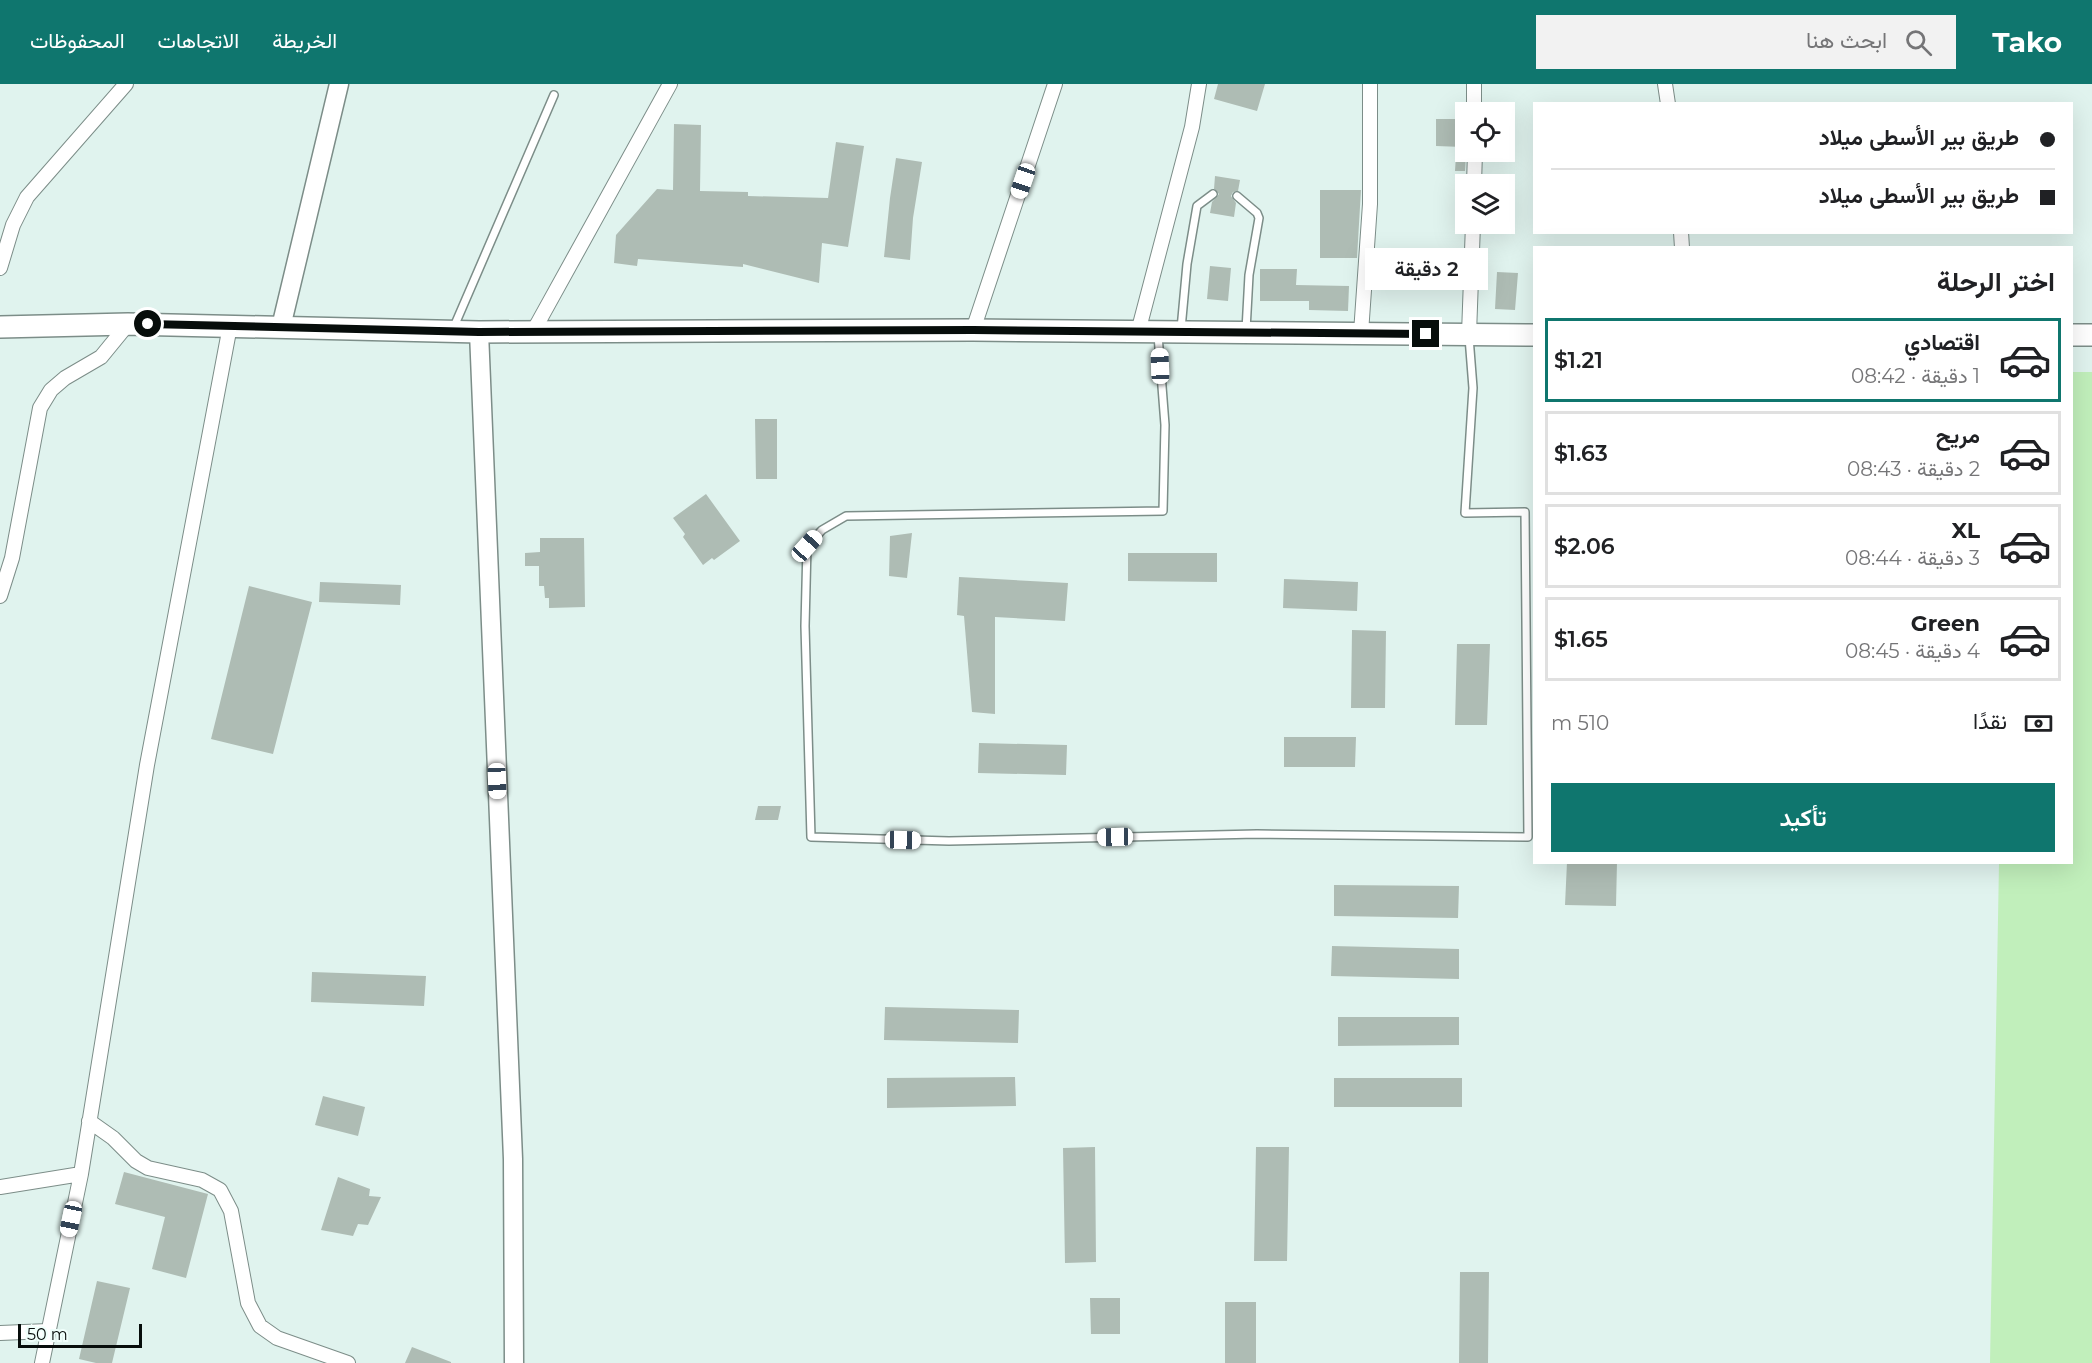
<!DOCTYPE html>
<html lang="ar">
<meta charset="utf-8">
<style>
:root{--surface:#fff;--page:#f2f2f2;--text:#202124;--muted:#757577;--line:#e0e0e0;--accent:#0f766e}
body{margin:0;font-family:Montserrat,Vazirmatn,sans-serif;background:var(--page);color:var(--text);direction:rtl;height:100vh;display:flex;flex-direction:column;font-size:22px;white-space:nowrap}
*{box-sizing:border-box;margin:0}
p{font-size:20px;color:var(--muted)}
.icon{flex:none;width:33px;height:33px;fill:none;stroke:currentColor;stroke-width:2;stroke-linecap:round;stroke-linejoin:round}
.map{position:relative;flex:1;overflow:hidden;direction:ltr}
.side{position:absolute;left:1533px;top:162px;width:540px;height:618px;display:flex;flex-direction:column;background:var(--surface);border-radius:0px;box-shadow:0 6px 24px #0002;direction:rtl}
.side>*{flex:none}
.hud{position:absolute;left:1533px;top:18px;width:540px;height:132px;border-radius:0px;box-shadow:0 6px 24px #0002;direction:rtl;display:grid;align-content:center;height:132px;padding:0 18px;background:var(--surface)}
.buttons{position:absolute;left:1455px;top:18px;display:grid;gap:12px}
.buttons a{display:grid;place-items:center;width:60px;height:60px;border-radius:0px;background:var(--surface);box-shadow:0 6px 24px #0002;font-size:30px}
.scale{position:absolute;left:18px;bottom:15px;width:124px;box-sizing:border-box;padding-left:6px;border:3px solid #070d0b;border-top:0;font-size:16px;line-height:21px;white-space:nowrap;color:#070d0b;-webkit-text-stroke:4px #f0fffb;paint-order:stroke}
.end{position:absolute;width:27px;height:27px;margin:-14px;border:8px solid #070d0b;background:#fff;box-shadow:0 0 0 3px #fff}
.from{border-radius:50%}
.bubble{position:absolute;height:42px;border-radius:0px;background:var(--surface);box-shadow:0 6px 24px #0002;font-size:20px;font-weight:600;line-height:42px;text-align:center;direction:rtl}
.car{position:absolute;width:18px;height:36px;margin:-18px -9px;border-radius:8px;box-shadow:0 0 4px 2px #0007;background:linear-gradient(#fff 24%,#345 0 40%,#fff 0 76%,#345 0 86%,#fff 0)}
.hud b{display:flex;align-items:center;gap:21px;height:57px;font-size:22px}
.hud b+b{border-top:2px solid var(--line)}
.hud i{width:15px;height:15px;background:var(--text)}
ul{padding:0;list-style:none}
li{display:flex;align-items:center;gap:18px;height:84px;margin:0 12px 9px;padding:0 6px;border:3px solid var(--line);border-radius:0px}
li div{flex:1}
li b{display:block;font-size:22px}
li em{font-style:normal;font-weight:600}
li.active{border-color:var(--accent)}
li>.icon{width:54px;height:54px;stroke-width:1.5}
h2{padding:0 18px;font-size:27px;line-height:72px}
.pay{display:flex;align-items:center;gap:15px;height:66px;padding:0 18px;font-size:22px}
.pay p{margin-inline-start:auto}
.cta{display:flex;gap:12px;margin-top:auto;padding:12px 18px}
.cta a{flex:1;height:69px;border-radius:0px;background:var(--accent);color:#fff;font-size:24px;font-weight:600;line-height:69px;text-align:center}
header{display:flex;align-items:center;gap:36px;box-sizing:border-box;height:84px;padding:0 30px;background:var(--accent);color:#fff}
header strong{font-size:28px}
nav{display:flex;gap:33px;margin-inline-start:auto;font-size:21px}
.search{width:420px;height:54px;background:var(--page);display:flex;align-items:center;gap:15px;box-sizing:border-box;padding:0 21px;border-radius:0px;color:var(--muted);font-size:22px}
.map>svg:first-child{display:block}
.green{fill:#c1efbb}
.building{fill:#aebcb4}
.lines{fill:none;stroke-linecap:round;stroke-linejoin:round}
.lane-casing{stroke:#7c8d88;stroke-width:10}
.street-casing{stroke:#7c8d88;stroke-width:16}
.secondary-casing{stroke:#7c8d88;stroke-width:21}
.primary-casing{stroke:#7c8d88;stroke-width:24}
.lane{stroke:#fff;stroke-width:7}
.street{stroke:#fff;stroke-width:14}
.secondary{stroke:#fff;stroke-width:18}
.primary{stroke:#fff;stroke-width:21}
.route{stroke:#070d0b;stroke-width:8}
</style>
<header>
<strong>Tako</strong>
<div class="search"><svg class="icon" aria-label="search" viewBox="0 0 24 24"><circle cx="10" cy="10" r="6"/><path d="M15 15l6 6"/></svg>ابحث هنا</div>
<nav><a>الخريطة</a><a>الاتجاهات</a><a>المحفوظات</a></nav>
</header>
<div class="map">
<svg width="2092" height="1279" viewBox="0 0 2092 1279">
<rect width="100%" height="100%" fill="#e0f3ee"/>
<path class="green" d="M 2072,288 L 2092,288 L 2092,1279 L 1990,1279 L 1999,779 L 2072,778 Z"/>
<path class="building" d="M 1218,0 L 1265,0 L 1257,27 L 1214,15 Z
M 1436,35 L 1463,35 L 1463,63 L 1436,62 Z
M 674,40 L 701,41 L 700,107 L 748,108 L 748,112 L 828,114 L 836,58 L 864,62 L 848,163 L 822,159 L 819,199 L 743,180 L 743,183 L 638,175 L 637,182 L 614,179 L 616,151 L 657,105 L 673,106 Z
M 1456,71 L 1466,71 L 1465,87 L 1455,87 Z
M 896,74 L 922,78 L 913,134 L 910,176 L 884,173 L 890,114 Z
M 1215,92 L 1240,96 L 1238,107 L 1233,108 L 1231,112 L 1236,119 L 1234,133 L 1210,129 L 1212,118 L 1219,110 L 1214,105 Z
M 1320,106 L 1361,106 L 1357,174 L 1320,174 Z
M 1210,182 L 1231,184 L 1228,217 L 1207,215 Z
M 1260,185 L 1297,185 L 1296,201 L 1349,202 L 1348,227 L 1309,226 L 1309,217 L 1260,217 Z
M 1497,188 L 1518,189 L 1515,226 L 1495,225 Z
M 755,335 L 777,335 L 777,395 L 756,395 Z
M 706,410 L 740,457 L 714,476 L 712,474 L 703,481 L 683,453 L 685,450 L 673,434 Z
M 912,449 L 907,494 L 889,492 L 890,452 Z
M 540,454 L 584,454 L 585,523 L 549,524 L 549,514 L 545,514 L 544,502 L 539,502 L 539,482 L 525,482 L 525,469 L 540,468 Z
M 1128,469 L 1217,469 L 1217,498 L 1128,497 Z
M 959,493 L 1068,499 L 1065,537 L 995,533 L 995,630 L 972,628 L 964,532 L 957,531 Z
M 1284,495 L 1358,498 L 1357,527 L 1283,524 Z
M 320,498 L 401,501 L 400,521 L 319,518 Z
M 249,502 L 312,518 L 273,670 L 211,655 Z
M 1352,546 L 1386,547 L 1385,624 L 1351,624 Z
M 1457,560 L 1490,560 L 1487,641 L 1455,641 Z
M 1284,653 L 1356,653 L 1355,683 L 1284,683 Z
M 979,659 L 1067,661 L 1066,691 L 978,689 Z
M 758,722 L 781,722 L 778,736 L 755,736 Z
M 1567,778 L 1617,778 L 1616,822 L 1565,821 Z
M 1334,801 L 1459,802 L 1458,834 L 1334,832 Z
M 1332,862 L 1459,865 L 1459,895 L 1331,892 Z
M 312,888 L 426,892 L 424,922 L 311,918 Z
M 885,923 L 1019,926 L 1018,959 L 884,956 Z
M 1338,933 L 1459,933 L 1459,961 L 1338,962 Z
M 1015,993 L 1016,1022 L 887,1024 L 887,994 Z
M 1334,994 L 1462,994 L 1462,1023 L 1334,1023 Z
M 323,1012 L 365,1023 L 358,1052 L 315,1041 Z
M 1095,1063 L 1096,1178 L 1065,1179 L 1063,1064 Z
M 1256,1063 L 1289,1063 L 1287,1177 L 1254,1177 Z
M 124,1088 L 208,1110 L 186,1194 L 152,1185 L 165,1133 L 115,1120 Z
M 338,1093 L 370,1105 L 369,1112 L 381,1113 L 368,1141 L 358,1140 L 353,1152 L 321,1146 Z
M 1460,1188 L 1489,1188 L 1488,1279 L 1459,1279 Z
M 97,1197 L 130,1204 L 112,1279 L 96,1279 L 79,1275 Z
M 1090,1214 L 1120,1214 L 1120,1250 L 1091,1250 Z
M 1225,1218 L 1256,1218 L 1256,1279 L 1225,1279 Z
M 412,1263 L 451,1278 L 451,1279 L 405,1279 Z"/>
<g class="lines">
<g class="lane-casing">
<path id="lane" d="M 1237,112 L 1257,129 L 1259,134 L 1249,191 L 1246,246
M 453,245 L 554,11
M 1181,245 L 1187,180 L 1197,122 L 1213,110
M 1158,251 L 1165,341 L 1163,427 L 846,432 L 822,446 L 807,462 L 805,542 L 811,753 L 949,757 L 1257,750 L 1528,753 L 1525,428 L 1465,429 L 1473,304 L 1469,253"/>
</g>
<g class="street-casing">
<path id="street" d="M 1474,0 L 1474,28
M 1665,0 L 1668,20
M 1474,100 L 1475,68
M 1681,148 L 1682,164
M 0,184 L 13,141 L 27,113 L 126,0
M 534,246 L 670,0
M 973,246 L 1055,0
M 1138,248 L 1192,43 L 1199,0
M 1361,249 L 1370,120 L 1370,0
M 1469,250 L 1473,140
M 0,512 L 12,474 L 40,324 L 51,306 L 65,294 L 101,273 L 128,240
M 89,1037 L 113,1054 L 136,1077 L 148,1084 L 202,1096 L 220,1106 L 231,1127 L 248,1219 L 260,1242 L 277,1254 L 348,1279
M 0,1103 L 81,1090
M 0,1249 L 48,1247
M 42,1279 L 81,1090 L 147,681 L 230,242"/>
</g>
<g class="secondary-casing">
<path id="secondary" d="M 281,243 L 339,0
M 479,248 L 513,1075 L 514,1279"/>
</g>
<g class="primary-casing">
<path id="primary" d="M 0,243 L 128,240 L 479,248 L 973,246 L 1534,251
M 2072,251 L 2092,251"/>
</g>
<use href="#lane" class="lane"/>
<use href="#street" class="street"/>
<use href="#secondary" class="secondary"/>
<use href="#primary" class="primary"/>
</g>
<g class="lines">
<path class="route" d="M 148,240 L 479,248 L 973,246 L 1426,250"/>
</g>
</svg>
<div class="buttons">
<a><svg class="icon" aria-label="locate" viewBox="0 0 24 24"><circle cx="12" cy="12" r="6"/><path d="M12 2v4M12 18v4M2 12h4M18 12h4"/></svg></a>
<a><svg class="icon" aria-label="layers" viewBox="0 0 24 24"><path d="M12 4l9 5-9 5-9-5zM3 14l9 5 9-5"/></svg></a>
</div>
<div class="scale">50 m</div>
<i class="end from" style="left:148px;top:240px"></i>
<i class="end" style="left:1426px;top:250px"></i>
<div class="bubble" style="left:1365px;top:164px;width:123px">2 دقيقة</div>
<i class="car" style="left:1023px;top:97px;rotate:199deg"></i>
<i class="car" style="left:1160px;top:282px;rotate:358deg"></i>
<i class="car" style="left:807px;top:462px;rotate:42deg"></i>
<i class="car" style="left:497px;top:697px;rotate:178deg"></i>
<i class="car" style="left:1115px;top:753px;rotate:269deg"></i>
<i class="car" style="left:903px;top:756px;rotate:91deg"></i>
<i class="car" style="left:71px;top:1135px;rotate:192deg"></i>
<div class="hud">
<b><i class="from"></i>طريق بير الأسطى ميلاد</b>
<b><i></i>طريق بير الأسطى ميلاد</b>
</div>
<section class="side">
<h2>اختر الرحلة</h2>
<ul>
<li class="active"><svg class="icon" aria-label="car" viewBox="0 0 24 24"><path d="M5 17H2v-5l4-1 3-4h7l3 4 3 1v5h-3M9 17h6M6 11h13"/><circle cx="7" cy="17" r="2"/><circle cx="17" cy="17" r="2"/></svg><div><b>اقتصادي</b><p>1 دقيقة · 08:42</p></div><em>$1.21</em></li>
<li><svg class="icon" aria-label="car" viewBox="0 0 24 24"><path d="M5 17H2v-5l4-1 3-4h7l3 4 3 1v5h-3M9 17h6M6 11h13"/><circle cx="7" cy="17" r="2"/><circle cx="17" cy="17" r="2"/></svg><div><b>مريح</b><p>2 دقيقة · 08:43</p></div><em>$1.63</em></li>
<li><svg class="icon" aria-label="car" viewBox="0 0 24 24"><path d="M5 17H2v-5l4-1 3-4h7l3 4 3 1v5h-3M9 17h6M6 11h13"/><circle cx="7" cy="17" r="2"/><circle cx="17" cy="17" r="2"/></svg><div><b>XL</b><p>3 دقيقة · 08:44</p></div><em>$2.06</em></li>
<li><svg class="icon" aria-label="car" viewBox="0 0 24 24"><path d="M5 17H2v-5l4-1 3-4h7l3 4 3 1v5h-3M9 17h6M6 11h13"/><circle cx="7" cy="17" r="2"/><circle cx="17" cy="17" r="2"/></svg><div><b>Green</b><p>4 دقيقة · 08:45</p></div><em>$1.65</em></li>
</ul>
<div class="pay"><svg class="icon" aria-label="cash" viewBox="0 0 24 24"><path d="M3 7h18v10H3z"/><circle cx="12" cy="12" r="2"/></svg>نقدًا<p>510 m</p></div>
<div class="cta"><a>تأكيد</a></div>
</section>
</div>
